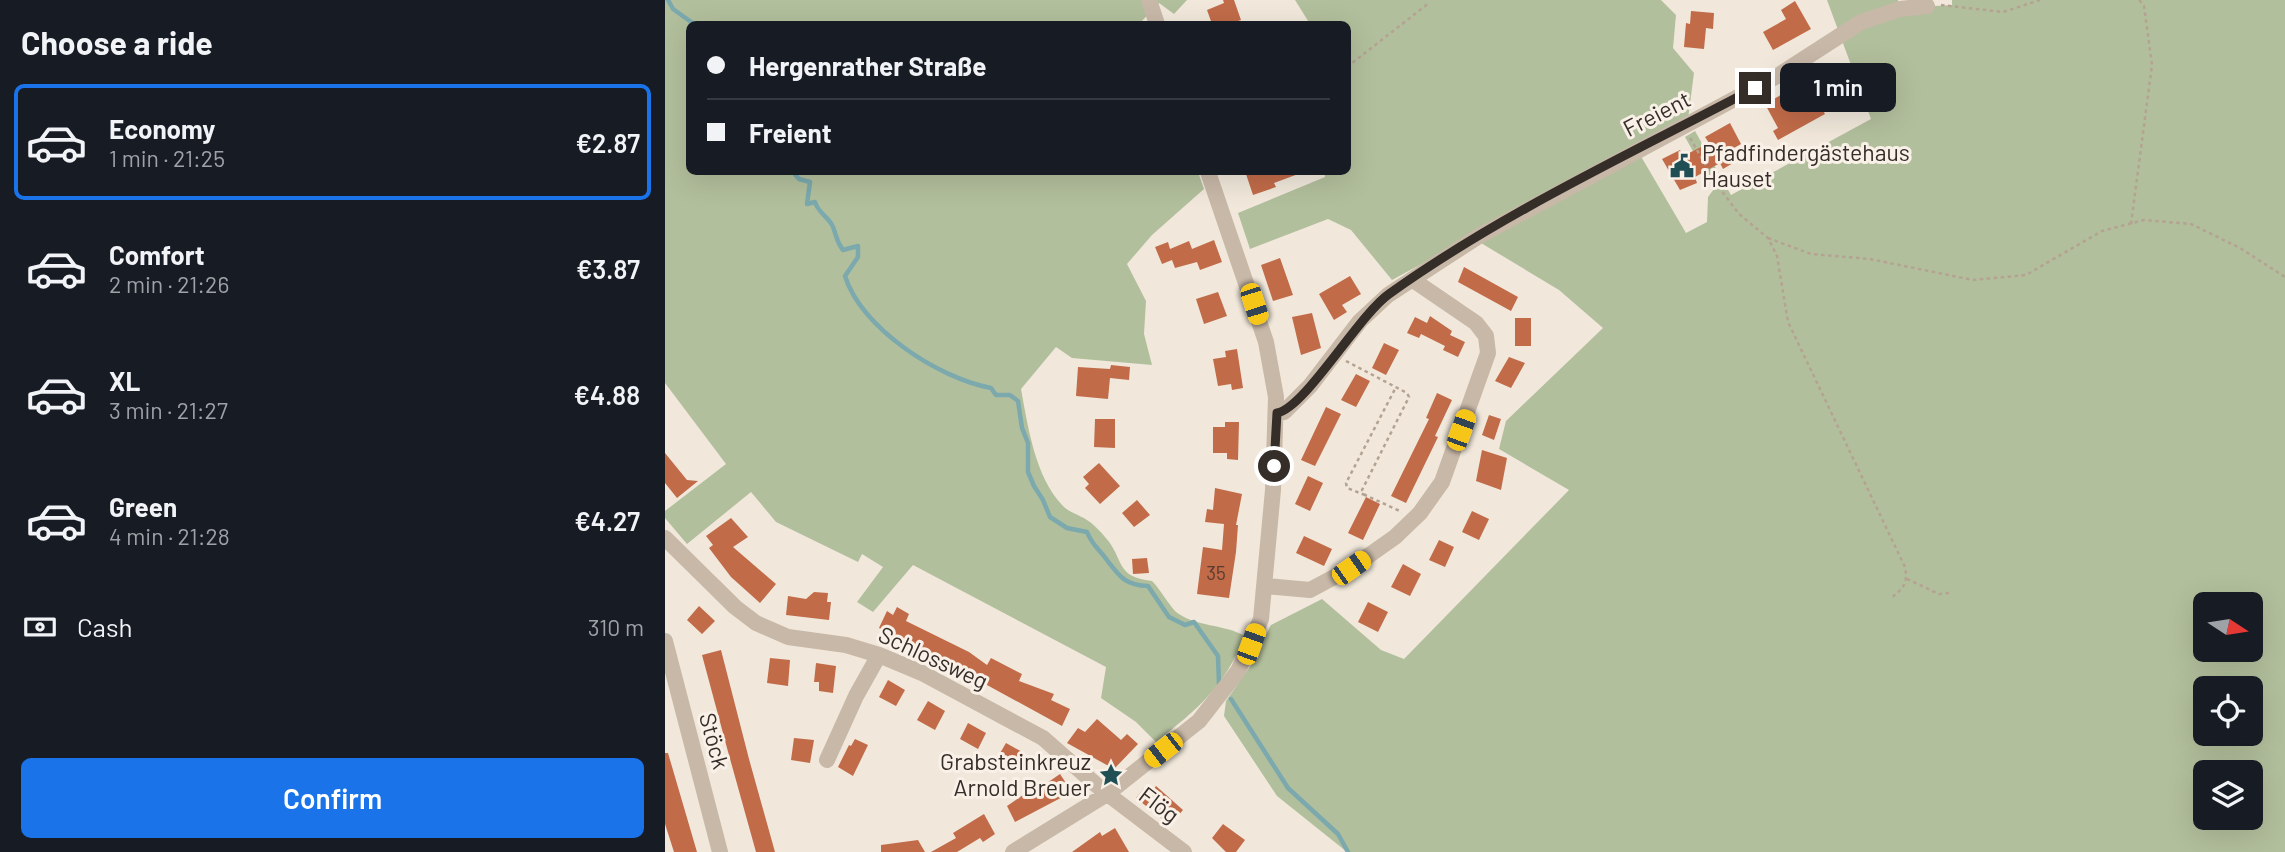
<!DOCTYPE html>
<meta charset="utf-8">
<style>
:root{--surface:#171b24;--page:#242831;--text:#f1f3f6;--muted:#9ea1a6;--line:#363941;--accent:#1a73e8}
body{margin:0;font-family:Barlow,sans-serif;background:var(--page);color:var(--text);height:100vh;display:flex;flex-direction:column;font-size:26px;white-space:nowrap}
*{box-sizing:border-box;margin:0}
p{font-size:23px;color:var(--muted)}
.icon{flex:none;width:38px;height:38px;fill:none;stroke:currentColor;stroke-width:2;stroke-linecap:round;stroke-linejoin:round}
.map{position:relative;flex:1;overflow:hidden}
.side{display:flex;flex-direction:column;background:var(--surface);width:665px}
.side>*{flex:none}
.hud{position:absolute;left:21px;top:21px;width:665px;height:154px;border-radius:10px;box-shadow:0 7px 28px #0002;display:grid;align-content:center;height:154px;padding:0 21px;background:var(--surface)}
.needle{width:46px;rotate:102deg}
.fabs{position:absolute;left:1528px;top:592px;display:grid;gap:14px}
.fabs a{display:grid;place-items:center;width:70px;height:70px;border-radius:10px;background:var(--surface);box-shadow:0 7px 28px #0002;font-size:35px}
.end{position:absolute;width:32px;height:32px;margin:-16px;border:9px solid #352d28;background:#fff;box-shadow:0 0 0 4px #fff}
.from{border-radius:50%}
.bubble{position:absolute;height:49px;border-radius:10px;background:var(--surface);box-shadow:0 7px 28px #0002;font-size:23px;font-weight:600;line-height:49px;text-align:center}
.car{position:absolute;width:21px;height:42px;margin:-21px -10px;border-radius:9px;box-shadow:0 0 5px 2px #0007;background:linear-gradient(#f5c518 24%,#345 0 40%,#f5c518 0 76%,#345 0 86%,#f5c518 0)}
.hud b{display:flex;align-items:center;gap:24px;height:66px;font-size:26px}
.hud b+b{border-top:2px solid var(--line)}
.hud i{width:18px;height:18px;background:var(--text)}
ul{padding:0;list-style:none}
li{display:flex;align-items:center;gap:21px;height:116px;margin:0 14px 10px;padding:0 7px;border:4px solid transparent;border-radius:10px}
li div{flex:1}
li b{display:block;font-size:26px}
li em{font-style:normal;font-weight:600}
li.current{border-color:var(--accent)}
li>.icon{width:63px;height:63px;stroke-width:1.5}
h2{padding:0 21px;font-size:32px;line-height:84px}
.pay{display:flex;align-items:center;gap:18px;height:77px;padding:0 21px;font-size:26px}
.pay p{margin-inline-start:auto}
.primary-button{display:flex;gap:14px;margin-top:auto;padding:14px 21px}
.primary-button a{flex:1;height:80px;border-radius:10px;background:var(--accent);color:#fff;font-size:28px;font-weight:600;line-height:80px;text-align:center}
main{display:flex;flex:1;min-height:0}
.map>svg:first-child{display:block}
.green{fill:#b2bf9c;fill-rule:evenodd}
.lines{fill:none;stroke-linecap:round;stroke-linejoin:round}
.stream{stroke:#7ba9ad;stroke-width:4.5}
.building{fill:#c16b49}
.path{stroke:#b4a292;stroke-width:2.5;stroke-dasharray:3.5 3.5;stroke-linecap:butt}
.minor{stroke:#c8b8a8;stroke-width:16}
.route{stroke:#352d28;stroke-width:9}
.labels{text-anchor:middle;stroke-width:6;stroke-linejoin:round;paint-order:stroke}
.number-label{font-size:19px;fill:#583c30}
.street-label{font-size:23px;fill:#352d28;stroke:#f9f1e8}
.poi-label{font-size:23px;fill:#352d28;stroke:#f9f1e8;text-anchor:start}
</style>
<main>
<section class="side">
<h2>Choose a ride</h2>
<ul>
<li class="current"><svg class="icon" aria-label="car" viewBox="0 0 24 24"><path d="M5 17H2v-5l4-1 3-4h7l3 4 3 1v5h-3M9 17h6M6 11h13"/><circle cx="7" cy="17" r="2"/><circle cx="17" cy="17" r="2"/></svg><div><b>Economy</b><p>1 min · 21:25</p></div><em>€2.87</em></li>
<li><svg class="icon" aria-label="car" viewBox="0 0 24 24"><path d="M5 17H2v-5l4-1 3-4h7l3 4 3 1v5h-3M9 17h6M6 11h13"/><circle cx="7" cy="17" r="2"/><circle cx="17" cy="17" r="2"/></svg><div><b>Comfort</b><p>2 min · 21:26</p></div><em>€3.87</em></li>
<li><svg class="icon" aria-label="car" viewBox="0 0 24 24"><path d="M5 17H2v-5l4-1 3-4h7l3 4 3 1v5h-3M9 17h6M6 11h13"/><circle cx="7" cy="17" r="2"/><circle cx="17" cy="17" r="2"/></svg><div><b>XL</b><p>3 min · 21:27</p></div><em>€4.88</em></li>
<li><svg class="icon" aria-label="car" viewBox="0 0 24 24"><path d="M5 17H2v-5l4-1 3-4h7l3 4 3 1v5h-3M9 17h6M6 11h13"/><circle cx="7" cy="17" r="2"/><circle cx="17" cy="17" r="2"/></svg><div><b>Green</b><p>4 min · 21:28</p></div><em>€4.27</em></li>
</ul>
<div class="pay"><svg class="icon" aria-label="cash" viewBox="0 0 24 24"><path d="M3 7h18v10H3z"/><circle cx="12" cy="12" r="2"/></svg>Cash<p>310 m</p></div>
<div class="primary-button"><a>Confirm</a></div>
</section>
<div class="map">
<svg width="1620" height="852" viewBox="0 0 1620 852">
<rect width="100%" height="100%" fill="#f1e8db"/>
<path class="green" d="M 0,0 L 522,0 L 509,14 L 494,3 L 474,24 L 24,24 L 24,172 L 533,172 L 539,189 L 487,235 L 462,264 L 481,301 L 479,334 L 487,365 L 407,358 L 391,347 L 356,389 C 363,427 370,476 397,505 C 404,513 416,515 425,522 C 430,526 436,532 440,537 C 460,559 449,577 487,581 C 495,589 504,605 511,612 C 530,627 559,624 580,636 C 559,687 533,709 491,742 L 471,722 L 436,698 L 441,667 L 248,565 L 208,612 L 192,602 L 218,567 L 197,554 L 193,562 L 111,522 L 86,492 L 22,544 L 0,518 L 0,511 L 61,464 L 0,383 Z
M 630,0 L 996,0 L 1011,15 L 1008,48 L 1029,73 L 1023,119 L 727,280 L 686,230 L 663,219 L 585,249 L 573,213 L 660,177 L 659,172 L 682,172 L 682,24 L 645,24 Z
M 1162,0 L 1233,0 L 1235,8 L 1287,5 L 1287,0 L 1620,0 L 1620,852 L 682,852 L 612,796 L 559,716 L 561,701 L 584,668 L 606,625 L 657,599 L 716,650 L 739,659 L 904,490 L 834,449 L 841,421 L 938,328 L 894,290 L 816,243 L 974,153 L 1021,233 L 1042,222 L 1043,197 L 1049,189 L 1020,137 L 1030,131 L 1066,195 L 1206,119 ZM 1540,604 L 1586,604 L 1586,649 L 1540,649 ZM 1540,688 L 1586,688 L 1586,733 L 1540,733 ZM 1540,772 L 1586,772 L 1586,817 L 1540,817 Z"/>
<g class="lines">
<path class="stream" d="M 3,0 L 8,9 L 29,24
M 128,172 L 134,179 L 145,182 L 142,204 L 150,202 C 153,213 164,217 168,227 C 172,237 171,241 178,250 L 193,246 L 193,257 L 180,276 C 196,328 273,378 326,388 L 331,395 L 345,395 L 353,401 L 357,428 L 363,443 L 363,472 L 369,486 L 378,500 L 385,517 L 402,528 L 422,532 C 427,545 434,549 442,560 C 455,577 460,585 483,586 L 504,617 L 520,625 L 529,622 L 553,656 L 554,684
M 566,699 L 623,788 L 673,834 L 683,852"/>
</g>
<path class="building" d="M 558,0 L 569,0 L 576,20 L 564,24 L 547,24 L 542,10 L 559,3 Z
M 1130,1 L 1146,29 L 1108,50 L 1098,32 L 1121,19 L 1116,10 Z
M 1026,11 L 1049,13 L 1048,29 L 1041,28 L 1039,49 L 1019,47 L 1021,23 L 1025,24 Z
M 1142,80 L 1160,114 L 1113,140 L 1108,131 L 1113,128 L 1100,104 Z
M 1065,123 L 1076,144 L 1062,152 L 1068,163 L 1058,169 L 1055,163 L 1030,177 L 1032,183 L 1015,190 L 997,159 L 1015,150 L 1018,156 L 1044,143 L 1040,137 Z
M 587,172 L 636,172 L 636,173 L 609,183 L 611,187 L 588,195 L 581,174 Z
M 549,240 L 557,262 L 535,270 L 532,262 L 510,268 L 507,260 L 497,264 L 490,247 L 503,242 L 505,249 L 524,241 L 527,249 Z
M 615,258 L 628,295 L 608,301 L 596,265 Z
M 799,267 L 853,297 L 846,311 L 793,282 Z
M 685,276 L 696,294 L 677,305 L 682,312 L 669,320 L 654,294 Z
M 553,292 L 562,316 L 539,324 L 531,299 Z
M 647,313 L 656,348 L 636,355 L 627,317 Z
M 765,316 L 787,331 L 785,335 L 800,342 L 793,357 L 778,350 L 780,346 L 756,334 L 754,338 L 742,333 L 750,317 L 762,323 Z
M 850,318 L 866,318 L 866,346 L 850,346 Z
M 719,343 L 734,350 L 721,375 L 707,368 Z
M 572,349 L 578,388 L 567,390 L 566,384 L 553,386 L 548,359 L 561,357 L 560,351 Z
M 844,357 L 860,363 L 846,388 L 830,381 Z
M 446,365 L 465,367 L 464,380 L 445,378 L 443,399 L 411,396 L 413,367 L 445,369 Z
M 691,374 L 705,381 L 691,407 L 676,400 Z
M 772,393 L 787,400 L 770,436 L 773,437 L 741,503 L 726,496 L 764,419 L 761,418 Z
M 661,407 L 676,414 L 650,466 L 636,460 Z
M 824,415 L 836,419 L 829,440 L 817,435 Z
M 430,419 L 450,419 L 450,448 L 429,447 Z
M 560,422 L 574,422 L 573,460 L 562,459 L 562,453 L 548,453 L 548,427 L 560,427 Z
M 817,450 L 842,458 L 836,490 L 811,481 Z
M 0,453 L 22,480 L 33,481 L 12,498 L 0,483 Z
M 434,463 L 455,486 L 435,504 L 420,488 L 424,484 L 418,477 Z
M 643,476 L 658,483 L 645,511 L 630,504 Z
M 550,488 L 577,494 L 571,525 L 573,525 L 571,552 L 564,598 L 532,594 L 538,547 L 557,550 L 559,524 L 540,522 L 542,509 L 548,510 Z
M 701,497 L 715,504 L 698,540 L 683,533 Z
M 472,500 L 485,515 L 469,527 L 457,513 Z
M 807,511 L 824,519 L 814,540 L 797,532 Z
M 66,518 L 83,537 L 68,547 L 111,584 L 95,603 L 66,577 L 44,548 L 48,545 L 41,536 Z
M 639,536 L 667,549 L 659,566 L 631,553 Z
M 774,540 L 789,547 L 780,567 L 764,560 Z
M 482,558 L 484,573 L 468,574 L 467,559 Z
M 738,564 L 756,574 L 745,596 L 726,587 Z
M 149,592 L 163,593 L 162,602 L 166,602 L 164,620 L 121,615 L 123,596 L 141,599 Z
M 703,602 L 723,612 L 713,632 L 693,622 Z
M 34,606 L 50,621 L 37,634 L 22,620 Z
M 232,607 L 244,614 L 241,621 L 304,652 L 322,665 L 326,658 L 357,674 L 354,681 L 389,694 L 386,700 L 405,709 L 397,726 L 311,679 L 312,677 L 214,628 L 222,611 L 228,615 Z
M 56,650 L 84,759 L 110,852 L 91,852 L 62,748 L 37,655 Z
M 105,658 L 125,660 L 123,686 L 102,683 Z
M 151,663 L 171,666 L 168,693 L 154,691 L 154,682 L 149,682 Z
M 223,680 L 240,690 L 231,706 L 214,697 Z
M 263,701 L 280,711 L 270,730 L 252,720 Z
M 432,719 L 456,740 L 462,734 L 473,744 L 449,769 L 402,743 L 413,728 L 420,732 Z
M 303,723 L 321,733 L 313,749 L 295,739 Z
M 129,738 L 149,740 L 145,763 L 126,760 Z
M 190,739 L 203,745 L 188,776 L 173,767 L 184,745 L 186,746 Z
M 341,743 L 359,753 L 350,769 L 331,760 Z
M 0,753 L 3,753 L 32,852 L 9,852 L 0,824 Z
M 395,774 L 407,792 L 350,822 L 342,806 L 358,795 L 360,798 Z
M 491,786 L 518,810 L 505,825 L 471,798 L 479,788 L 486,793 Z
M 319,814 L 330,834 L 318,842 L 315,838 L 292,852 L 266,852 L 291,838 L 288,833 Z
M 558,824 L 580,840 L 571,852 L 561,852 L 547,838 Z
M 450,828 L 464,852 L 407,852 L 435,832 L 437,836 Z
M 253,840 L 260,852 L 216,852 L 216,845 Z"/>
<g class="lines">
<path class="path" d="M 1276,5 L 1338,12 L 1375,0
M 682,67 L 764,3
M 1025,138 L 1053,186 L 1074,214 L 1103,238 L 1112,256 L 1123,322 L 1240,567 C 1243,583 1239,588 1226,598
M 1466,224 L 1487,65 L 1479,6 L 1474,0
M 1103,238 L 1146,254 L 1205,259 L 1308,280 L 1361,275 L 1437,231 L 1479,220 L 1526,224 L 1575,248 L 1620,277
M 681,361 L 742,393 L 744,397 L 697,490 L 700,495 L 737,512
M 700,495 L 682,488 L 681,483 L 730,389
M 1242,579 L 1274,594 L 1284,593"/>
<path class="minor" d="M 484,0 L 492,24
M 612,413 L 619,412 L 645,386 L 695,321 L 723,295 L 814,236 L 1114,75 L 1196,22 L 1235,9 L 1262,6
M 0,538 L 70,607 L 91,623 L 123,637 L 181,645 L 214,655 L 257,673 L 378,738 L 436,789 L 519,852
M 601,586 L 645,590 L 686,568 L 730,537 L 755,513 L 777,482 L 823,353 L 821,336 L 811,323 L 748,280
M 0,641 L 55,852
M 162,760 L 191,696 L 214,655
M 348,852 L 442,794 L 534,721 L 573,671 L 596,619 L 608,490 L 611,397 L 601,342 L 543,172"/>
</g>
<g class="lines">
<path class="route" d="M 609,466 L 612,413 C 640,408 693,316 724,294 C 837,213 967,153 1090,88"/>
</g>
<defs>
<g id="civic-bare" transform="scale(1.89)"><path d="M-.6-6.5H3V-4.5H.6V-3L4-1V1h2V6H-6V1h2V-1L-.6-3ZM-1.2 2.5V6h2.4V2.5Z" fill="#1f4f55" stroke="#f9f1e8" stroke-width="2.5" paint-order="stroke"/></g>
<g id="sight-bare" transform="scale(1.89)"><path d="M0-6L1.8-2.2L6-1.7L2.9 1.2L3.7 5.4L0 3.3L-3.7 5.4L-2.9 1.2L-6-1.7L-1.8-2.2Z" fill="#1f4f55" stroke="#f9f1e8" stroke-width="2.5" paint-order="stroke"/></g>
</defs>
<g fill-rule="evenodd">
<use href="#civic-bare" x="1017" y="166"/>
<use href="#sight-bare" x="446" y="775"/>
</g>
<g class="labels">
<g class="number-label">
<text x="551" y="580">35</text>
</g>
<g class="street-label">
<text transform="translate(992 114) rotate(-27)" y="8">Freient</text>
<text transform="translate(268 658) rotate(25)" y="8">Schlossweg</text>
<text transform="translate(49 741) rotate(75)" y="8">Stöck</text>
<text transform="translate(494 805) rotate(37)" y="8">Flög</text>
</g>
<g class="poi-label">
<text x="1037" y="161">Pfadfindergästehaus<tspan x="1037" dy="26">Hauset</tspan></text>
<text x="426" y="770" text-anchor="end">Grabsteinkreuz<tspan x="426" dy="26">Arnold Breuer</tspan></text>
</g>
</g>
</svg>
<div class="fabs">
<a><svg class="needle" viewBox="-14 -14 28 28"><path d="M0-13l5 13h-10z" fill="#e53935"/><path d="M0 13l5-13h-10z" fill="#9ea1a6"/></svg></a>
<a><svg class="icon" aria-label="locate" viewBox="0 0 24 24"><circle cx="12" cy="12" r="6"/><path d="M12 2v4M12 18v4M2 12h4M18 12h4"/></svg></a>
<a><svg class="icon" aria-label="layers" viewBox="0 0 24 24"><path d="M12 4l9 5-9 5-9-5zM3 14l9 5 9-5"/></svg></a>
</div>
<i class="end from" style="left:609px;top:466px"></i>
<i class="end" style="left:1090px;top:88px"></i>
<div class="bubble" style="left:1115px;top:63px;width:116px">1 min</div>
<i class="car" style="left:589px;top:304px;rotate:162deg"></i>
<i class="car" style="left:796px;top:430px;rotate:20deg"></i>
<i class="car" style="left:686px;top:568px;rotate:55deg"></i>
<i class="car" style="left:586px;top:644px;rotate:20deg"></i>
<i class="car" style="left:498px;top:750px;rotate:232deg"></i>
<div class="hud">
<b><i class="from"></i>Hergenrather Straße</b>
<b><i></i>Freient</b>
</div>
</div>
</main>
